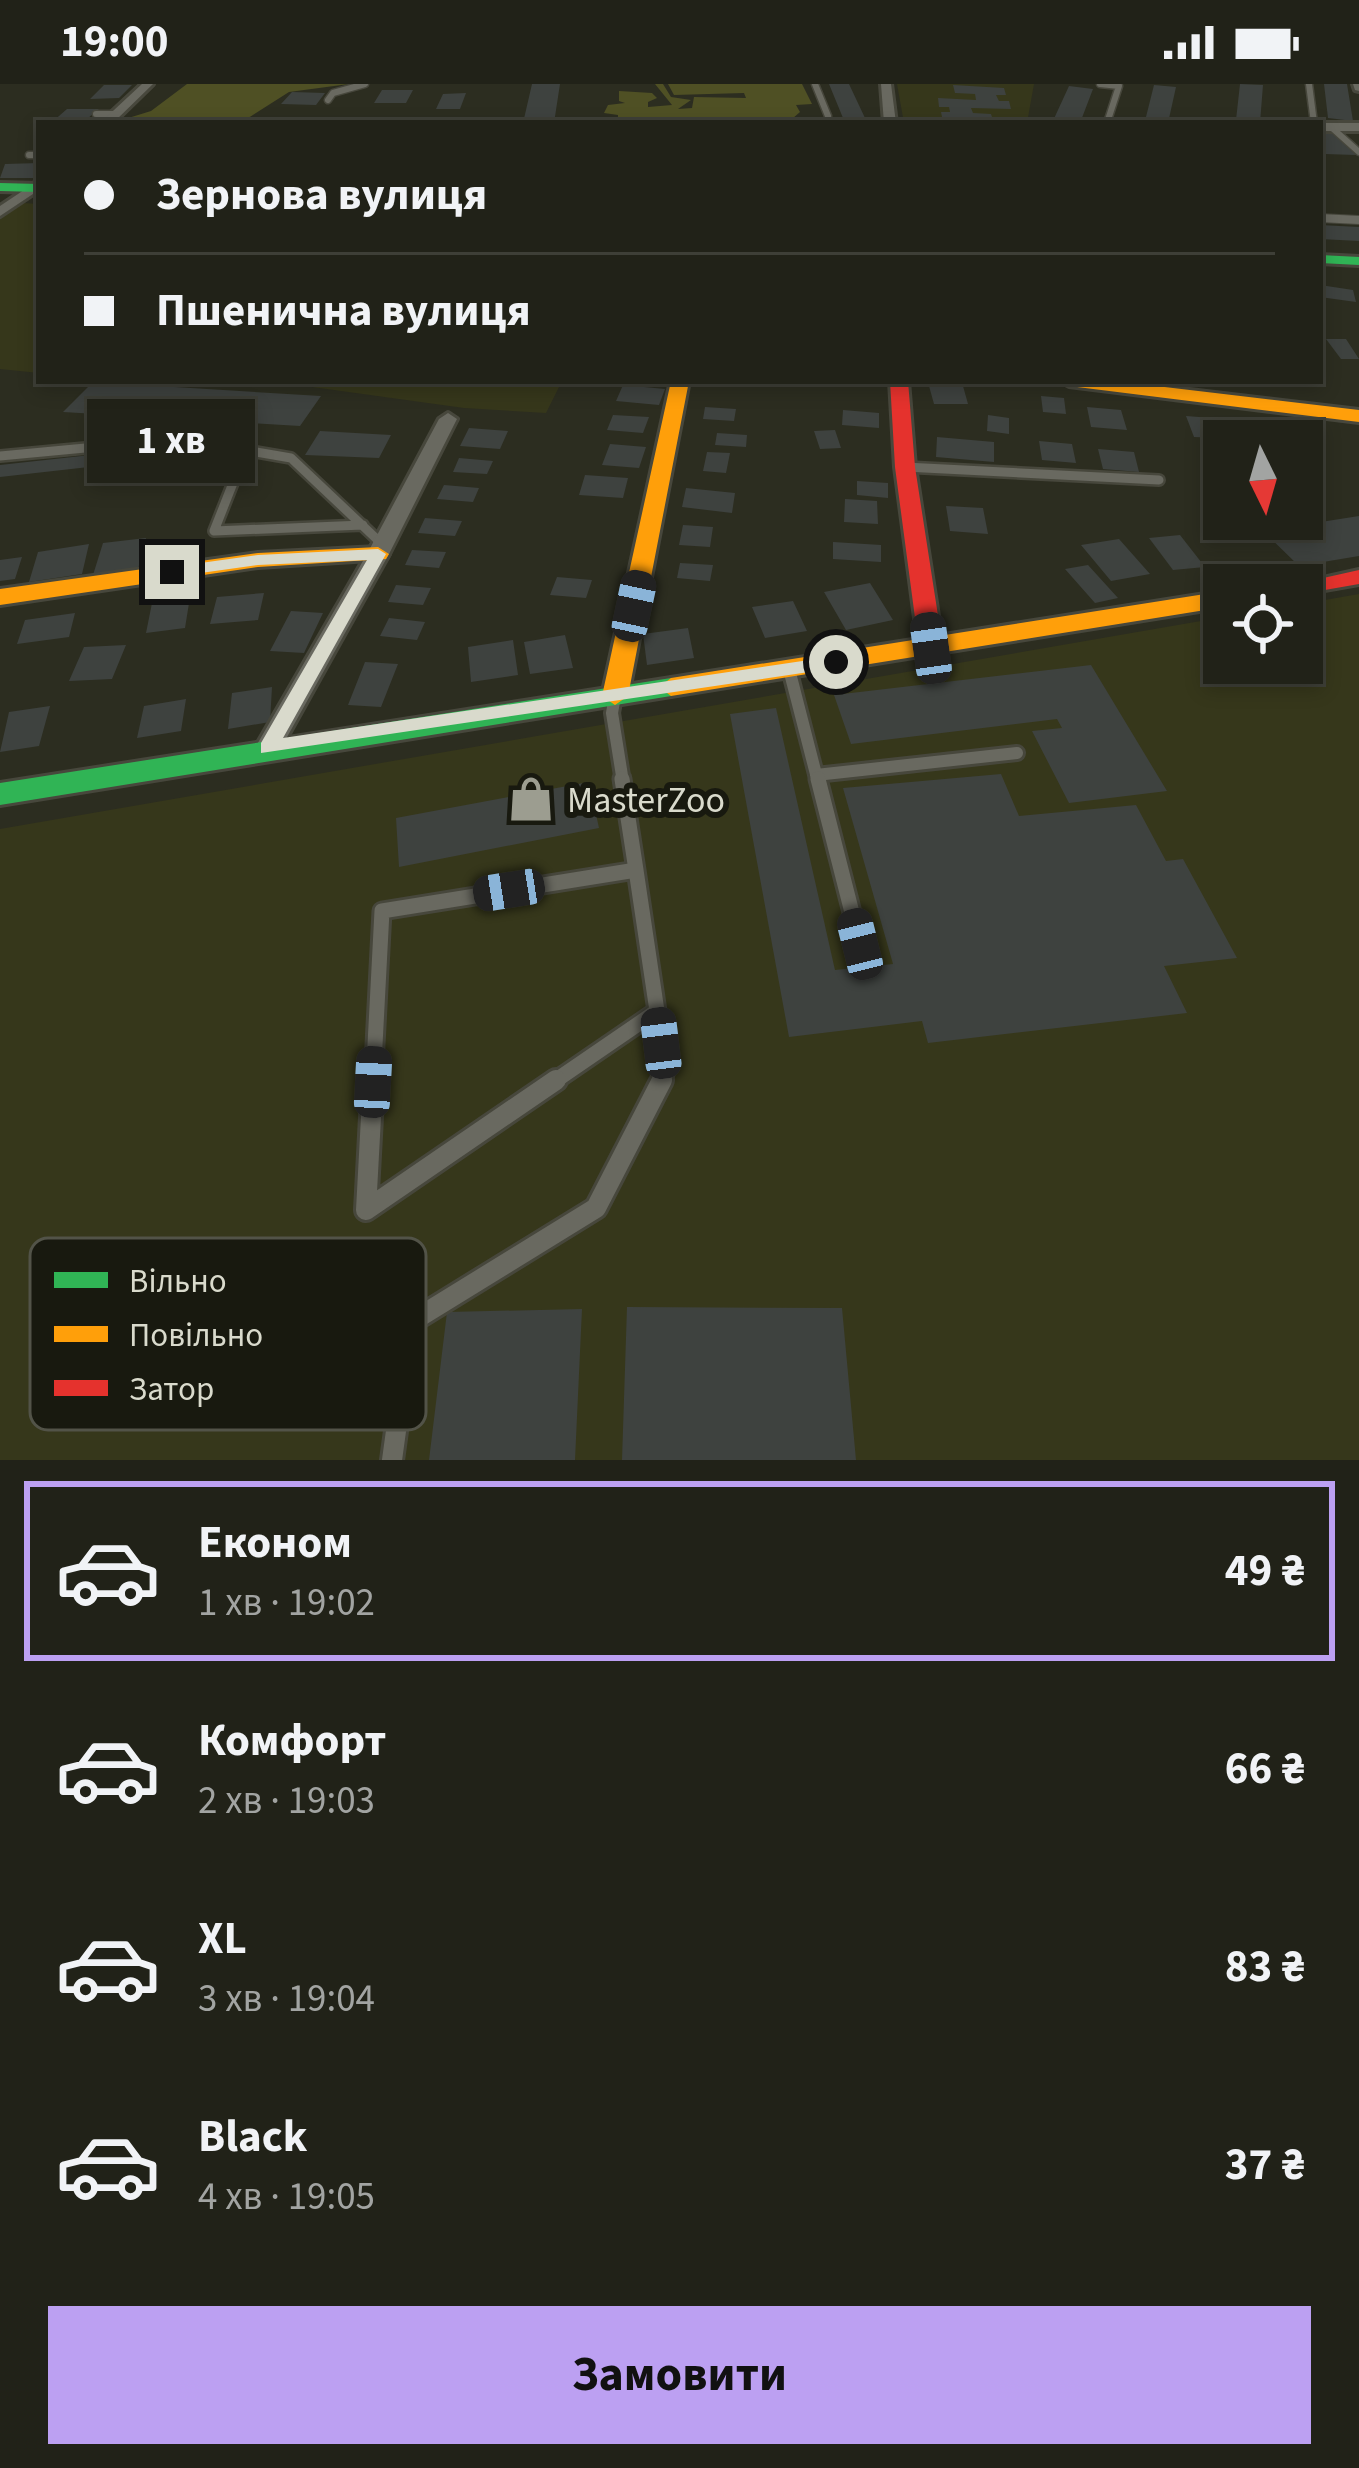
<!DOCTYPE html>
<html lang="uk">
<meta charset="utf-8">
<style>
:root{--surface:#212218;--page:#292a21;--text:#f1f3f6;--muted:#a2a4a2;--line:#3e3f37;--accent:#bca0f2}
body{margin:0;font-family:"Source Sans 3",sans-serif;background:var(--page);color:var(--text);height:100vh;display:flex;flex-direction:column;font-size:45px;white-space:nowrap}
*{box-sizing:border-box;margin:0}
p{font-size:39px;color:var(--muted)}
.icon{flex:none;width:66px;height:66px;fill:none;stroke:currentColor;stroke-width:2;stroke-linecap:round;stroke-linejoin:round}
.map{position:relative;height:1376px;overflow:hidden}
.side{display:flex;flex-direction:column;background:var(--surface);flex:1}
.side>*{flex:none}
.banner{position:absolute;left:36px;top:36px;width:1287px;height:264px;border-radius:0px;box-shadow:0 6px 18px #0003,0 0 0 3px var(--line);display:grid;align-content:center;height:264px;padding:0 48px;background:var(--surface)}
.needle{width:78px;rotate:175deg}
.controls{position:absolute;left:1203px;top:336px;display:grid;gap:24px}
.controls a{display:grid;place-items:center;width:120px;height:120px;border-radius:0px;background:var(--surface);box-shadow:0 6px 18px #0003,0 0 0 3px var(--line);font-size:60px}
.end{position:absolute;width:54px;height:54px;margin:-27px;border:15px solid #d9dacc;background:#111;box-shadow:0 0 0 6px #111}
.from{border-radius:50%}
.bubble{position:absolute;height:84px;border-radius:0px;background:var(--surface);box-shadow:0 6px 18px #0003,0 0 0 3px var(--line);font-size:39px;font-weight:700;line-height:84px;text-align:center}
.car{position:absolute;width:36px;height:72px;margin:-36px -18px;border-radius:15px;box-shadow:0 0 9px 3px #0007;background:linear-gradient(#222 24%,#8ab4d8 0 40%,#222 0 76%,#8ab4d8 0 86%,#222 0)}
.banner b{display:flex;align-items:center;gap:42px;height:114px;font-size:45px}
.banner b+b{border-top:3px solid var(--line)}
.banner i{width:30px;height:30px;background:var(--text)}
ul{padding:21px 0 0;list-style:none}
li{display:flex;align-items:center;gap:36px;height:180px;margin:0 24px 18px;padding:0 24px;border:6px solid transparent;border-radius:0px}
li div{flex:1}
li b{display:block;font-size:45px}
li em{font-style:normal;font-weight:700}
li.on{border-color:var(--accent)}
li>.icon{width:108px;height:108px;stroke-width:1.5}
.primary-button{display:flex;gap:24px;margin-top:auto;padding:24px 48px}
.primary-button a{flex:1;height:138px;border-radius:0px;background:var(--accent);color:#111;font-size:48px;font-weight:700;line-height:138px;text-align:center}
.status{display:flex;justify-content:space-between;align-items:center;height:84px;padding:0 60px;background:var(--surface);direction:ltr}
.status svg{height:33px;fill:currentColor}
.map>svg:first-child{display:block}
.built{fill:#36371b}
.green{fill:#4f5024}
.building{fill:#3e423f}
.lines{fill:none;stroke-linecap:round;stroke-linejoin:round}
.lane-far5-casing{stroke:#47473c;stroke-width:9}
.lane-far4-casing{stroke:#47473c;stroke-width:10}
.lane-far3-casing{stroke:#47473c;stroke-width:14}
.lane-far2-casing{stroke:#47473c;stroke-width:18}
.lane-far1-casing{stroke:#47473c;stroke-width:21}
.lane-casing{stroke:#47473c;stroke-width:26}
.street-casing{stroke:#47473c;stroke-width:6}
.fast-casing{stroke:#47473c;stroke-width:6}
.slow-casing{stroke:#47473c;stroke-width:6}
.jam-casing{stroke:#47473c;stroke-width:6}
.lane-far5{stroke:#696960;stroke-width:6}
.lane-far4{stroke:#696960;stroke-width:8}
.lane-far3{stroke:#696960;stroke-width:9}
.lane-far2{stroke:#696960;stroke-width:12}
.lane-far1{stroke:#696960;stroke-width:15}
.lane{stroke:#696960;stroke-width:20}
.street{fill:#696960;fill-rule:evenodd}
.fast{fill:#30b455;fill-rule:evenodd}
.slow{fill:#ff9f0a;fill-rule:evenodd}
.jam{fill:#e5322d;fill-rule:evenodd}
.route{fill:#d9dacc}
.labels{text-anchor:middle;stroke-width:12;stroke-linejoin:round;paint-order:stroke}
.poi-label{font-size:36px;fill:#d9dacc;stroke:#18190f;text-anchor:start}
.key{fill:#18190f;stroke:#525348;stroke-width:3}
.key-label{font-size:33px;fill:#d9dacc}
</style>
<div class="status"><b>19:00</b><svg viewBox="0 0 49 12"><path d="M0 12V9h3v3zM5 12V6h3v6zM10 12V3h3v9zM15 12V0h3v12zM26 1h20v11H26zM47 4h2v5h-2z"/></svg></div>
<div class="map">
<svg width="1359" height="1376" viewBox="0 0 1359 1376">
<rect width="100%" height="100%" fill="#2c2d20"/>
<path class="built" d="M 897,0 L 1034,0 L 1027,39 L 904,39 Z
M 23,119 L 39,120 L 39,289 L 0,285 L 0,135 Z
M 269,297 L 562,297 L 546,329 L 464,324 Z
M 1359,510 L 1359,1376 L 0,1376 L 0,745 L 1224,533 L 1224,579 L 1302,579 L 1302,520 Z"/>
<path class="green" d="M 187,0 L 349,0 L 289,8 L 242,38 L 112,39 L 151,27 Z
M 655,0 L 663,0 L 671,13 L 691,16 L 678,25 L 692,24 L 694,13 L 746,14 L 744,9 L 674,11 L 668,0 L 802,0 L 812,20 L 796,21 L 800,28 L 792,35 L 618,39 L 618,31 L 604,29 L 608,21 L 625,19 L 619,17 L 619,7 L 652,9 L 657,14 L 648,18 L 648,23 L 672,21 Z"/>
<path class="building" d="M 532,0 L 560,0 L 554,39 L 523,39 Z
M 829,0 L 849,0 L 865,34 L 843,34 Z
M 1240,0 L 1263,1 L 1260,39 L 1236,36 Z
M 1324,0 L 1347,0 L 1353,37 L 1328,34 Z
M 104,1 L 132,1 L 119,14 L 90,15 Z
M 953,1 L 1004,4 L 1006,11 L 996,11 L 999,17 L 1009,17 L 1011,25 L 971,24 L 973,29 L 991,30 L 994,39 L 943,38 L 941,28 L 950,28 L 949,23 L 939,23 L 938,14 L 976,16 L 975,10 L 955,9 Z
M 1154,1 L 1176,3 L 1168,39 L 1145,37 Z
M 1069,2 L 1093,5 L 1080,39 L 1052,39 Z
M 382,6 L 413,6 L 406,19 L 374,19 Z
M 292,8 L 325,9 L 316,21 L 281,20 Z
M 466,9 L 460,25 L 436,25 L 443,10 Z
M 67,25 L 99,25 L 82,39 L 51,39 Z
M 1320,45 L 1330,46 L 1356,71 L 1325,70 Z
M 39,79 L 35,94 L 0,94 L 5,80 Z
M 1320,141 L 1359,143 L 1359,157 L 1320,155 Z
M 1320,201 L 1353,206 L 1356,218 L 1320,213 Z
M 1326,255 L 1346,255 L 1359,275 L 1341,275 Z
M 93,298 L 321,312 L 300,342 L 63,328 Z
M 623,301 L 665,305 L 659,321 L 616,317 Z
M 929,302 L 963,302 L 968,320 L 934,320 Z
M 1041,312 L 1064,314 L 1066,330 L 1043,328 Z
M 705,323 L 736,325 L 734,337 L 703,335 Z
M 1087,323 L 1121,326 L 1127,346 L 1091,343 Z
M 843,326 L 879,329 L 879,344 L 842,341 Z
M 613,331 L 649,333 L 643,349 L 607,346 Z
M 988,331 L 1009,334 L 1009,350 L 987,347 Z
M 1186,332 L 1305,341 L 1316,362 L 1302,361 L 1302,357 L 1194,353 Z
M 469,344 L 508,347 L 500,365 L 460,362 Z
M 835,346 L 841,364 L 820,365 L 814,347 Z
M 320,347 L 391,351 L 379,374 L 305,371 Z
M 717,349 L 747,351 L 746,363 L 715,361 Z
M 937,353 L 994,358 L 994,378 L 936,373 Z
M 1039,357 L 1072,360 L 1076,379 L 1042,376 Z
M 610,360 L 646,363 L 639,384 L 602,381 Z
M 163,363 L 160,375 L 0,393 L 0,381 Z
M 1098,365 L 1134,368 L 1139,388 L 1103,385 Z
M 707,368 L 730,369 L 726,389 L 703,387 Z
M 459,374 L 493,377 L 487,390 L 453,388 Z
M 585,391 L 628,394 L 623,414 L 579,411 Z
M 857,397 L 888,399 L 888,414 L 857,411 Z
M 444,401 L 479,404 L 473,418 L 437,415 Z
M 686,404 L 735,409 L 732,429 L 682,423 Z
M 845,415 L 877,417 L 878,440 L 844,438 Z
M 946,422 L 983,424 L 988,450 L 950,447 Z
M 1359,432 L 1359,472 L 1299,482 L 1263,447 Z
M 425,434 L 462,437 L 455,452 L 418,449 Z
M 683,441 L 713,443 L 710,463 L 679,461 Z
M 1180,451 L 1205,483 L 1173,486 L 1149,454 Z
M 146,454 L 138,485 L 93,491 L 103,459 Z
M 1119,455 L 1150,490 L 1111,497 L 1081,461 Z
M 833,458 L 881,461 L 881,478 L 833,475 Z
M 89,460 L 82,490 L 29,498 L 38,468 Z
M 412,466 L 446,468 L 439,484 L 405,481 Z
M 22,473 L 15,495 L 0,497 L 0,476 Z
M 680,479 L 713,481 L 710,497 L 677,494 Z
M 1088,481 L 1118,514 L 1095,519 L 1065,485 Z
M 557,493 L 592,496 L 586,514 L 550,511 Z
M 870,499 L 893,536 L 846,546 L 824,508 Z
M 396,501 L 431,504 L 423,521 L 388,518 Z
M 264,509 L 258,536 L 210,540 L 217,513 Z
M 190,513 L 185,544 L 146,549 L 152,519 Z
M 793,517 L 807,547 L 765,554 L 752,523 Z
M 291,527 L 323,529 L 304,569 L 270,567 Z
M 75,529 L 69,553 L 17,560 L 25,536 Z
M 389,534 L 425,538 L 417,556 L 380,552 Z
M 688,544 L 694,574 L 647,581 L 643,550 Z
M 565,551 L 573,584 L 530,590 L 524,558 Z
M 513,556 L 518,591 L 471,598 L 468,563 Z
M 126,561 L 112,595 L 69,597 L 84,563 Z
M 365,578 L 398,580 L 381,623 L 348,621 Z
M 1091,581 L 1167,707 L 1069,719 L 1032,647 L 1062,644 L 1057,635 L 851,660 L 834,611 Z
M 272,603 L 270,638 L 228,645 L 232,609 Z
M 186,615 L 181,647 L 137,654 L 144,622 Z
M 50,622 L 39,662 L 0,668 L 9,628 Z
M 776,624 L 835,886 L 893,880 L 843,704 L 1001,690 L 1019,732 L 1136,721 L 1166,777 L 1183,775 L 1237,874 L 1164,882 L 1187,929 L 928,959 L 922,937 L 789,953 L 730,630 Z
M 589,698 L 599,744 L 399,783 L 396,734 Z
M 627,1223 L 842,1224 L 856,1376 L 622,1376 Z
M 582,1225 L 575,1376 L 429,1376 L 447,1228 Z"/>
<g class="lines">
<g class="lane-far5-casing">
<path id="lane-far5" d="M 815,0 L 828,32
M 1100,0 L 1119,2 L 1107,39
M 1309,0 L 1314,39
M 328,16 L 333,9 L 365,0
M 96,30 L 116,30
M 1331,43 L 1359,68
M 29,71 L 39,71"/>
</g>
<g class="lane-far4-casing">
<path id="lane-far4" d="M 1320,134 L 1359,136"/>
</g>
<g class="lane-far3-casing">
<path id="lane-far3" d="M 246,366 L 214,447 L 363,441
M 0,372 L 181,355 L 291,374 L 382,460
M 905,383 L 1159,396"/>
</g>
<g class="lane-far2-casing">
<path id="lane-far2" d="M 379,457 L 383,461
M 789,585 L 818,698
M 615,612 L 612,629 L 623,698
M 816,691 L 1017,669"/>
</g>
<g class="lane-far1-casing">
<path id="lane-far1" d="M 818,695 L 860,860
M 636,786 L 657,927
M 373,999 L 382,827 L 636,786 L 622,695
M 552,999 L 657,927 L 665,990 L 660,999"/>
</g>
<g class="lane-casing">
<path id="lane" d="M 373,996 L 366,1126 L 556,996
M 392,1376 L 411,1238 L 596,1124 L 662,996"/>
</g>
<g class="street-casing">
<path id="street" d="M 142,0 L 153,0 L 113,39 L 100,39 Z
M 881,0 L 891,0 L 896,39 L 884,39 Z
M 1353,0 L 1359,0 L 1359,7 L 1355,6 Z
M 1320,39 L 1359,39 L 1359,47 L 1320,47 Z
M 39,96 L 39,106 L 0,132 L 0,122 Z
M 448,329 L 457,335 L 389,470 L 277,671 L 259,671 L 255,664 L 259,657 L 367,470 L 439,335 Z"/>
</g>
<g class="fast-casing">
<path id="fast" d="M 0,99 L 39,100 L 39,108 L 0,107 Z
M 1320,171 L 1359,173 L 1359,181 L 1320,179 Z
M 671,594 L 683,603 L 671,612 L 0,721 L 0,699 Z"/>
</g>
<g class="slow-casing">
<path id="slow" d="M 671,297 L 689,297 L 628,612 L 615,621 L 602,612 Z
M 1060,297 L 1114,297 L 1359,326 L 1359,338 L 1069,302 Z
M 378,463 L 389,470 L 386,475 L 258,483 L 0,521 L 0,505 L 258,469 Z
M 1224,507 L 1224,523 L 671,612 L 659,603 L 671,594 Z"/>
</g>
<g class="jam-casing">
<path id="jam" d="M 890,297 L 908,297 L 915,383 L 943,564 L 931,572 L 919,564 L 895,383 Z
M 1359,486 L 1359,500 L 1302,510 L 1302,501 L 1292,501 Z"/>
</g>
<use href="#lane-far5" class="lane-far5"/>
<use href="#lane-far4" class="lane-far4"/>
<use href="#lane-far3" class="lane-far3"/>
<use href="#lane-far2" class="lane-far2"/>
<use href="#lane-far1" class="lane-far1"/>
<use href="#lane" class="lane"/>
<use href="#street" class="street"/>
<use href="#fast" class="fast"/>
<use href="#slow" class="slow"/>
<use href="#jam" class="jam"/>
</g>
<path class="route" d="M 378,465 L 386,470 L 283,654 L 836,572 L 845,578 L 836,584 L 261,669 L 261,659 L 367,476 L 258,481 L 172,493 L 164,488 L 172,483 L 258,471 Z"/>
<defs>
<g id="shop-bare" transform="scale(3.6)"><path d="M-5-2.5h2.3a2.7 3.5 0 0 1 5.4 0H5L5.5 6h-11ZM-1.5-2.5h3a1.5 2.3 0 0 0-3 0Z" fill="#9c9d90" stroke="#18190f" stroke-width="2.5" paint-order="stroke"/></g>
</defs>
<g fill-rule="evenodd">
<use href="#shop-bare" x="531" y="715"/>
</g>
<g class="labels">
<g class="poi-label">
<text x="567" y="728">MasterZoo</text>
</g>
</g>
<rect x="30" y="1154" width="396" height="192" rx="18" class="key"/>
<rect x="54" y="1188" width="54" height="16" fill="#30b455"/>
<rect x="54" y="1242" width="54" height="16" fill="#ff9f0a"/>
<rect x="54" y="1296" width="54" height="16" fill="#e5322d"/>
<g class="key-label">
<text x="129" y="1208">Вільно</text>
<text x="129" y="1262">Повільно</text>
<text x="129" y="1316">Затор</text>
</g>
</svg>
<div class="controls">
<a><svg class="needle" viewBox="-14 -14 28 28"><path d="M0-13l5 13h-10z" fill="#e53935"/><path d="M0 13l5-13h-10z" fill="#a2a4a2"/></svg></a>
<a><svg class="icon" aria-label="locate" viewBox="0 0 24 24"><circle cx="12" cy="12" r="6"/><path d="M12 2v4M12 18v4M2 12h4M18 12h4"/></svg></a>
</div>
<i class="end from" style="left:836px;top:578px"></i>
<i class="end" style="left:172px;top:488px"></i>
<div class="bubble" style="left:87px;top:315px;width:168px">1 хв</div>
<i class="car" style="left:634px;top:522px;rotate:12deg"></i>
<i class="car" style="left:931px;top:564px;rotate:352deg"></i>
<i class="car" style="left:509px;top:806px;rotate:261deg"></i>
<i class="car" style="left:860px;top:860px;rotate:346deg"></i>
<i class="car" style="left:661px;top:959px;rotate:353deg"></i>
<i class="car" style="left:373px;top:998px;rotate:3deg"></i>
<div class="banner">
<b><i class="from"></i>Зернова вулиця</b>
<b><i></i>Пшенична вулиця</b>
</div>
</div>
<section class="side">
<ul>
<li class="on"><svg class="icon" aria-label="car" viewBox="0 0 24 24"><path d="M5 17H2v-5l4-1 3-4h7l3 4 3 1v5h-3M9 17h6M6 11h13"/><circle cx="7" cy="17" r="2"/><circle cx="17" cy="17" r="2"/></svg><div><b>Економ</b><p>1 хв · 19:02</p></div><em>49 ₴</em></li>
<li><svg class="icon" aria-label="car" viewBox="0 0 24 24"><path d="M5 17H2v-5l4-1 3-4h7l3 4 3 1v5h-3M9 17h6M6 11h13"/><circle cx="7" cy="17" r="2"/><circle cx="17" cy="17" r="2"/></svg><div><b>Комфорт</b><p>2 хв · 19:03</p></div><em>66 ₴</em></li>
<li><svg class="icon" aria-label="car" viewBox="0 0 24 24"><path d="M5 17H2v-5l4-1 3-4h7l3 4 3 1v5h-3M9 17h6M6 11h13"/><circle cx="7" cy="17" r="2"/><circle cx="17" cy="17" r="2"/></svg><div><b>XL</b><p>3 хв · 19:04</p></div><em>83 ₴</em></li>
<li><svg class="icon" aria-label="car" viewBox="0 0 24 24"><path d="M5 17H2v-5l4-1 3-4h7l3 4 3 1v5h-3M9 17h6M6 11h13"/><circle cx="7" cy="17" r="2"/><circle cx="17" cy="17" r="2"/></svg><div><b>Black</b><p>4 хв · 19:05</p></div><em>37 ₴</em></li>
</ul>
<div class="primary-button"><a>Замовити</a></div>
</section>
